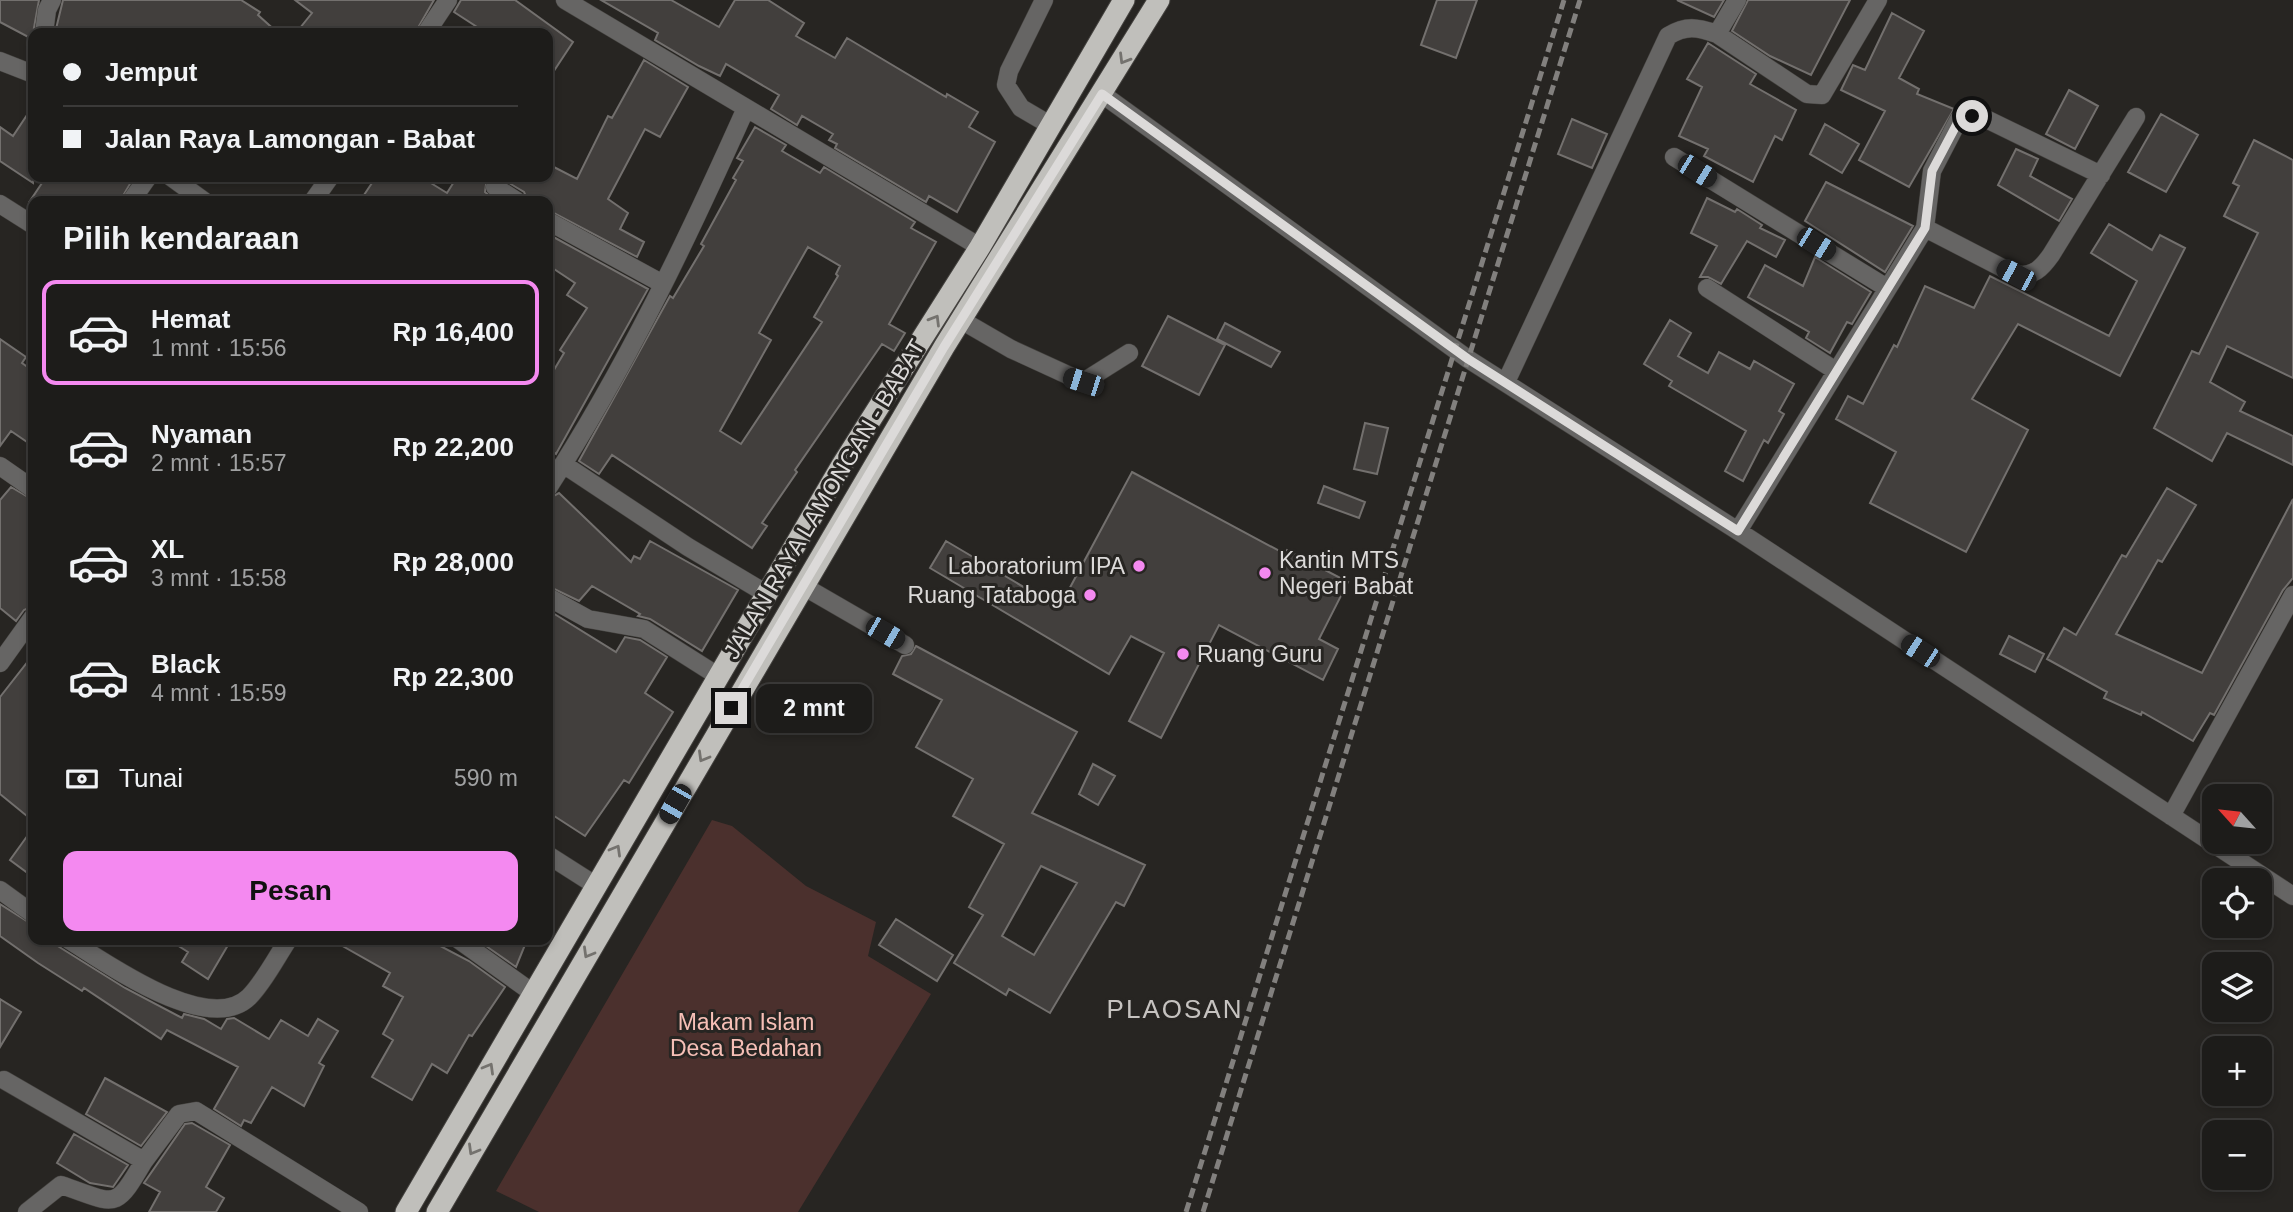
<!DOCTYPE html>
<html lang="id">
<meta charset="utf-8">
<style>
:root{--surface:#1d1c1a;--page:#252523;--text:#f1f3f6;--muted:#a0a1a2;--line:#3b3a39;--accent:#f489f0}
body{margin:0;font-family:Arial,sans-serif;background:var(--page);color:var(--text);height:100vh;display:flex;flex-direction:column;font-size:26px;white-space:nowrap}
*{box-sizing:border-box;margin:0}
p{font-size:23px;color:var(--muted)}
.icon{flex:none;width:38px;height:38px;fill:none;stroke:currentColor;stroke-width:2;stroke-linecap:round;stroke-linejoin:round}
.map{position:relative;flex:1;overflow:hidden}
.details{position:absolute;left:28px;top:196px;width:525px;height:749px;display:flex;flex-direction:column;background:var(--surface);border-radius:14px;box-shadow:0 4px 10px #0003,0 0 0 2px var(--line)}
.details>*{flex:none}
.top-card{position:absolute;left:28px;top:28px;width:525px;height:154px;border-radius:14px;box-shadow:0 4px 10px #0003,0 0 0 2px var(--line);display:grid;align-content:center;height:154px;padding:0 35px;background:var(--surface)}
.needle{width:46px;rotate:297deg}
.tools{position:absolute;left:2202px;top:784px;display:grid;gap:14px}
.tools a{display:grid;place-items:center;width:70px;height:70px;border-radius:14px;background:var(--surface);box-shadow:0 4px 10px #0003,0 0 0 2px var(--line);font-size:35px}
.end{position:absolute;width:32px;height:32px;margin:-16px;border:9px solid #dcdad9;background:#111;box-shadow:0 0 0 4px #111}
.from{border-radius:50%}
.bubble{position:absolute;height:49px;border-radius:14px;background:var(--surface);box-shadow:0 4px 10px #0003,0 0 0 2px var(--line);font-size:23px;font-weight:700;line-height:49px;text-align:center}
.car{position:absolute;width:21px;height:42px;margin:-21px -10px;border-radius:9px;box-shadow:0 0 5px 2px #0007;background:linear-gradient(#222 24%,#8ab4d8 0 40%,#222 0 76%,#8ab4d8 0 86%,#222 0)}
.top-card b{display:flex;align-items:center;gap:24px;height:66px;font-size:26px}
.top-card b+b{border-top:2px solid var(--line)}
.top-card i{width:18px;height:18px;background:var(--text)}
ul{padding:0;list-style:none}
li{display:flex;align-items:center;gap:21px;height:105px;margin:0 14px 10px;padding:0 21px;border:4px solid transparent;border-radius:14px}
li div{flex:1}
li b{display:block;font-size:26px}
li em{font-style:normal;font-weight:700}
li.on{border-color:var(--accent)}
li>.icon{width:63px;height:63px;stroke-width:1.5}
h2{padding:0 35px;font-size:32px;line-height:84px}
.pay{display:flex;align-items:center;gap:18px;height:77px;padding:0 35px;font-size:26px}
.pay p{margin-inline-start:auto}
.button{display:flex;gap:14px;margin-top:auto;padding:14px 35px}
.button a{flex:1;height:80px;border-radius:14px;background:var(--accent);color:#111;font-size:28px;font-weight:700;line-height:80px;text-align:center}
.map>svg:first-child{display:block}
.green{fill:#4b302d}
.building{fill:#423f3d;stroke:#73706e;stroke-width:2;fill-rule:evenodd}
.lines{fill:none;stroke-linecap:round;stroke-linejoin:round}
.minor-casing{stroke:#44423f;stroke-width:19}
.highway-casing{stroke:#44423f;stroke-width:23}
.minor{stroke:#666564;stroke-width:18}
.highway{stroke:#c0bfbb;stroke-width:21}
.rail{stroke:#82807e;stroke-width:5;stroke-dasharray:10 5;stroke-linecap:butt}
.oneway{stroke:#74726e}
.route{stroke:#dcdad9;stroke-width:9}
.poi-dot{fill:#f489f0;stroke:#272522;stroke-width:2.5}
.labels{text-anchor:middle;stroke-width:6;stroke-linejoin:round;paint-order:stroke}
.street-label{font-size:23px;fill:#dcdad9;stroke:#272522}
.poi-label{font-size:23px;fill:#dcdad9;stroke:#272522;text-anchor:start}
.park-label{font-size:23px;fill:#f6bfb6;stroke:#272522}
.quarter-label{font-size:26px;letter-spacing:2px;fill:#c6c3c0;stroke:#272522}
</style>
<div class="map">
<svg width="2293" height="1212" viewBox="0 0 2293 1212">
<rect width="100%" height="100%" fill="#272522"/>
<path class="green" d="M 712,820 L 732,826 L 806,886 L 876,922 L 868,956 L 931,994 L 798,1212 L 539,1212 L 496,1191 Z"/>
<path class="building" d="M 0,0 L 39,0 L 32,39 L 0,22 Z
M 63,0 L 241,0 L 260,12 L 258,15 L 278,33 L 55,33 Z
M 295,0 L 434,0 L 415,33 L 296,33 L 312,13 Z
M 461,0 L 515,0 L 573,42 L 548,80 L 548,33 L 472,33 L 477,27 L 454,12 Z
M 601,0 L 671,0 L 719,27 L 735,0 L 768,0 L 804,23 L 796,36 L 835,58 L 847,38 L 946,97 L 947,94 L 978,112 L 969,127 L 995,142 L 957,212 L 929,196 L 926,202 L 835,148 L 837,144 L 829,140 L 833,134 L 802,116 L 797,125 L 771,109 L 779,95 L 726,64 L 720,76 L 699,66 L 655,40 L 658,33 Z
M 1437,0 L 1477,0 L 1456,58 L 1421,45 Z
M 1677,0 L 1724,0 L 1714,17 Z
M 1748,0 L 1850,0 L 1811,75 L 1770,56 L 1732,31 Z
M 1892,13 L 1924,31 L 1899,78 L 1919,89 L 1917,94 L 1954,109 L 1909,187 L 1859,160 L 1885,111 L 1841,90 L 1853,65 L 1865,70 Z
M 1708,43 L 1756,74 L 1750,84 L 1796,110 L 1782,140 L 1775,136 L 1753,182 L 1704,156 L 1708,149 L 1679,136 L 1702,87 L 1687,79 Z
M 644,60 L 688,87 L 660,137 L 645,129 L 608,199 L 628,213 L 620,229 L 644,242 L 637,257 L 548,210 L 548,201 L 528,201 L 524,192 L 509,183 L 512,177 L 548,177 L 548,164 L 577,179 L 608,116 L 612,118 Z
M 2069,90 L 2098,106 L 2075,149 L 2046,134 Z
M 33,106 L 33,183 L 0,161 L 0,127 L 13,136 Z
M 2161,114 L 2198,135 L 2166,192 L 2128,172 Z
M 1572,119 L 1607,134 L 1592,168 L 1558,154 Z
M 1825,124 L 1859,144 L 1842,173 L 1810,154 Z
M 755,127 L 786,145 L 782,151 L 820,173 L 824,167 L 915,222 L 911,228 L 936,242 L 889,324 L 905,333 L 894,351 L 882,344 L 795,470 L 797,472 L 762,523 L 767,526 L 752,548 L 612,455 L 599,474 L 579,461 L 670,296 L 673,298 L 704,246 L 701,244 L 736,180 L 733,178 L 743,161 L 737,158 ZM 808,247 L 840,266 L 836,274 L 838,276 L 814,317 L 822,322 L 741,444 L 720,431 L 771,340 L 759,333 Z
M 2254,140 L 2293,160 L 2293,378 L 2227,346 L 2210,382 L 2245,402 L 2240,411 L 2293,436 L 2293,465 L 2227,433 L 2212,461 L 2154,428 L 2192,351 L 2199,354 L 2258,233 L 2224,216 L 2239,186 L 2233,183 Z
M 2016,149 L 2038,159 L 2030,176 L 2072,199 L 2059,221 L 1998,185 Z
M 46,177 L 134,177 L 120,201 L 30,201 Z
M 376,177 L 421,177 L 447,193 L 457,177 L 487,177 L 485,192 L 496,201 L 360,201 Z
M 1826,182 L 1913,226 L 1885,272 L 1805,221 Z
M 1707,198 L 1735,212 L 1737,209 L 1762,225 L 1760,228 L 1785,240 L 1776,257 L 1747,241 L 1721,284 L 1708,277 L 1700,277 L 1717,246 L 1691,233 Z
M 2109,224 L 2152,250 L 2160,235 L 2185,248 L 2120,376 L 2018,324 L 1972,399 L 2028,430 L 1966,552 L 1870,503 L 1896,452 L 1836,419 L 1848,396 L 1863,404 L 1894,345 L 1897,347 L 1925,286 L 1974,308 L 1990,276 L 2109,336 L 2137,281 L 2091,253 Z
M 548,234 L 648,289 L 556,454 L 548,448 L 548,380 L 564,353 L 560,350 L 587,308 L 567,295 L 575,283 L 548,265 Z
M 1815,257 L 1871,292 L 1852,324 L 1847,322 L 1830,353 L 1806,338 L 1809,332 L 1748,297 L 1765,265 L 1803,286 Z
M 1168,316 L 1225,345 L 1199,395 L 1142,366 Z
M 1670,320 L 1691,333 L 1678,356 L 1708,373 L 1719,352 L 1750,369 L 1754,361 L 1794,384 L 1779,411 L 1784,414 L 1768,443 L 1764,440 L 1743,481 L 1725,471 L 1746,431 L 1669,386 L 1672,381 L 1644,364 Z
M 1225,323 L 1280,352 L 1271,367 L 1217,339 Z
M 0,339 L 26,357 L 22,363 L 33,371 L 33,446 L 11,431 L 0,446 Z
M 1365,423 L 1388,428 L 1377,474 L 1354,469 Z
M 1132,472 L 1285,554 L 1287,550 L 1348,582 L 1319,639 L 1338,649 L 1323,680 L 1219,625 L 1161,738 L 1129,721 L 1164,653 L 1131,636 L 1109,674 L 930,568 L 946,541 L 1059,608 Z
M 1324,486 L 1365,502 L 1359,518 L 1318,503 Z
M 11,487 L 33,500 L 33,606 L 24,610 L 16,621 L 0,608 L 0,500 Z
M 2167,488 L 2196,505 L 2162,562 L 2158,560 L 2116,634 L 2202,673 L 2293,499 L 2293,578 L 2283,590 L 2214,715 L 2210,713 L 2193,741 L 2142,712 L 2141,715 L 2104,698 L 2107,692 L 2047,659 L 2064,628 L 2076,635 L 2122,555 L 2126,557 Z
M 559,493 L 631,562 L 634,556 L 640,559 L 650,541 L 738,590 L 702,651 L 650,619 L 638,616 L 640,614 L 592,586 L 579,601 L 548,586 L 548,499 Z
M 548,610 L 616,652 L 625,637 L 640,640 L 667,657 L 645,693 L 673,712 L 629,783 L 624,780 L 585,836 L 548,812 Z
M 2009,636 L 2044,654 L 2035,672 L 2000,654 Z
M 916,646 L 1077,732 L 1032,813 L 1145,865 L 1124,906 L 1116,902 L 1050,1013 L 1009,989 L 1006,995 L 954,963 L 983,915 L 969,907 L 1004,844 L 953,816 L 973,779 L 916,747 L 942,700 L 893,674 L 902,656 L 911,654 ZM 1041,866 L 1077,883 L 1034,955 L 1002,936 Z
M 33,655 L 33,821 L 0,794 L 0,697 Z
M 1093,764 L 1115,776 L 1098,805 L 1079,794 Z
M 33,828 L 33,877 L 10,860 Z
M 0,904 L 33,925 L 33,940 L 48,940 L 125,988 L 182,1018 L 184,1014 L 204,1019 L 221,1029 L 227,1019 L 234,1018 L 269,1039 L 281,1020 L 308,1036 L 318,1019 L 338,1031 L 319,1063 L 324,1066 L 304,1106 L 272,1087 L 251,1123 L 244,1120 L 241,1126 L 214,1109 L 238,1067 L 167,1030 L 161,1039 L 84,988 L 82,991 L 38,963 L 0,936 Z
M 896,919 L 953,955 L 937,981 L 879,945 Z
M 169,940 L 231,940 L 208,979 L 182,962 L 188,952 Z
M 332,940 L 429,940 L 469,961 L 505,987 L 472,1036 L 469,1035 L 447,1073 L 432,1064 L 412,1100 L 372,1077 L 393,1040 L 383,1034 L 403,997 L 383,986 L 390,973 Z
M 490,940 L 527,940 L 516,967 L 486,946 Z
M 0,999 L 21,1012 L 0,1047 Z
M 105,1078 L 167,1112 L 141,1146 L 86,1114 Z
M 192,1123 L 230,1145 L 206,1187 L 224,1198 L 216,1212 L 149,1212 L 160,1192 L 144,1183 L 185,1124 Z
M 74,1134 L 128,1165 L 113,1187 L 90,1183 L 57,1163 Z"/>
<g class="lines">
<g class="minor-casing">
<path id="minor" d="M 565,0 L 980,247
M 1044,0 L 1009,71 L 1006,85 L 1021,108 L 1050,125
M 44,33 L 47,10 L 52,0
M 426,33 L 448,0
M 1717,34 L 1807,94 L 1822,95 L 1878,0
M 0,61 L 33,74
M 1102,94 L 1468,359 L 1738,531 L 2293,896
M 1674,157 L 1887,288
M 171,177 L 204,201
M 495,187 L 517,201
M 131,201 L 148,177
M 313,201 L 330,177
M 0,204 L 33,225
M 548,221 L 663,284
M 1925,228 L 2016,275 C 2034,276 2041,269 2051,255 L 2136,117
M 1707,288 L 1836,371
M 961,320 L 1011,349 L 1083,382 L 1129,353
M 1506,382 L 1668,36 C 1686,25 1697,27 1717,34 L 1737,0
M 563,464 L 688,547 L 767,594
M 0,466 L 33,489
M 548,488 C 626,368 688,238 746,108
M 1738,531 L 1925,228 L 1932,171 L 1959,119 L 1980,116 L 2101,175
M 803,586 L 905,645
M 548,597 L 588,619 L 644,629 L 718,676
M 0,663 L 33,617
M 2171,816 L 2293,595
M 548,855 L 595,885
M 0,890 L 33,914
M 69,940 C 105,962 208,1037 249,997 C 264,982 276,958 288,940
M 459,940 L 533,993
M 4,1080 L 144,1161 L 179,1114 L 196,1111 L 359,1212
M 27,1212 L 61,1185 C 117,1204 114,1212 144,1161"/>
</g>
<g class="highway-casing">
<path id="highway" d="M 406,1212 L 842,465 L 980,247 L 1124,0
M 437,1212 L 944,347 L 1159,0"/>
</g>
<use href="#minor" class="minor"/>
<use href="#highway" class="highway"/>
<path class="rail" d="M 1186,1212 L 1564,0
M 1203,1212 L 1580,0"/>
</g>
<defs><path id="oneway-chevron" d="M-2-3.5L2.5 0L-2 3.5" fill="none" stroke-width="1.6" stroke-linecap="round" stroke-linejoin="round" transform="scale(1.75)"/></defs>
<g class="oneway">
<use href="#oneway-chevron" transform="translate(1124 59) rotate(121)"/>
<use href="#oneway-chevron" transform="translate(935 320) rotate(-59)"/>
<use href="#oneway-chevron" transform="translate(703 757) rotate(120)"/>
<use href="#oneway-chevron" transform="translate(616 850) rotate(-60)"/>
<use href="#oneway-chevron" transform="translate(588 953) rotate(120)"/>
<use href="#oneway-chevron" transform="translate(489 1068) rotate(-60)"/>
<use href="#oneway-chevron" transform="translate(473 1150) rotate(120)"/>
</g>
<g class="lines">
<path class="route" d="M 731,708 L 944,347 L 1102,94 L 1468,359 L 1738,531 L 1925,228 L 1932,171 L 1959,120 L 1972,116"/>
</g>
<g class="poi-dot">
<circle cx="1139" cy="566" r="7"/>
<circle cx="1265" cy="573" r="7"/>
<circle cx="1090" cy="595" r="7"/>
<circle cx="1183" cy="654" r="7"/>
</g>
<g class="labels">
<g class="street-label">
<text transform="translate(824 499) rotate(-59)" y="8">JALAN RAYA LAMONGAN - BABAT</text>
</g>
<g class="poi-label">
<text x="1279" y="568">Kantin MTS<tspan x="1279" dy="26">Negeri Babat</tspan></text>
<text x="1125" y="574" text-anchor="end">Laboratorium IPA</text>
<text x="1076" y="603" text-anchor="end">Ruang Tataboga</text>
<text x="1197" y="662">Ruang Guru</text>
</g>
<g class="park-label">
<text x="746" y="1030">Makam Islam<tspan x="746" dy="26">Desa Bedahan</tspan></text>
</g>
<g class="quarter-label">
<text x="1175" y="1018">PLAOSAN</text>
</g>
</g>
</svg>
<div class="tools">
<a><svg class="needle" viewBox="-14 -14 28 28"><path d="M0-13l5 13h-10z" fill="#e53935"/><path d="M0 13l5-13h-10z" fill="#a0a1a2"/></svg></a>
<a><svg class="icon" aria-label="locate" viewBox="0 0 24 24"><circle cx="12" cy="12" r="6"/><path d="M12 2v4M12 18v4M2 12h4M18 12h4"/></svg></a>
<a><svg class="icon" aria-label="layers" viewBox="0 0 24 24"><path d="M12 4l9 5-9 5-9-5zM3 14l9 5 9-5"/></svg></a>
<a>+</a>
<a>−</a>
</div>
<i class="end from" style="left:1972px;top:116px"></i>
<i class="end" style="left:731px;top:708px"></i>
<div class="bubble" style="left:756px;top:684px;width:116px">2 mnt</div>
<i class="car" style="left:1697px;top:171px;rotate:122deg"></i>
<i class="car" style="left:1816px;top:244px;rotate:122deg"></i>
<i class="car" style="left:2016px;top:275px;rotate:298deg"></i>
<i class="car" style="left:1083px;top:382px;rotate:288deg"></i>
<i class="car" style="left:885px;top:633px;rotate:120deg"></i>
<i class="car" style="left:1920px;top:651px;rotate:303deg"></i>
<i class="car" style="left:675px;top:804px;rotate:210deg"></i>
<div class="top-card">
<b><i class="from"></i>Jemput</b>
<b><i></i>Jalan Raya Lamongan - Babat</b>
</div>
<section class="details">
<h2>Pilih kendaraan</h2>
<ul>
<li class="on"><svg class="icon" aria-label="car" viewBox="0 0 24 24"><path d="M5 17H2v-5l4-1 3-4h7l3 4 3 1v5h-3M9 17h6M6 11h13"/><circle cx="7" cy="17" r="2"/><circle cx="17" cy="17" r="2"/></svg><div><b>Hemat</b><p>1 mnt · 15:56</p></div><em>Rp 16,400</em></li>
<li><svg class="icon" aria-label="car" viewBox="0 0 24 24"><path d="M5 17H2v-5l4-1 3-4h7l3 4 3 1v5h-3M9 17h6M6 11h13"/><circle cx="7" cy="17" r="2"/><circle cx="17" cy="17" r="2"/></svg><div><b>Nyaman</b><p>2 mnt · 15:57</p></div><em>Rp 22,200</em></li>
<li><svg class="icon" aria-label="car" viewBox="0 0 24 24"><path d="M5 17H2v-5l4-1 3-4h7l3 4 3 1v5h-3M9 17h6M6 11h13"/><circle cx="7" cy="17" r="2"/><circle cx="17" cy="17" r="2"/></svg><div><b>XL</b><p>3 mnt · 15:58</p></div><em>Rp 28,000</em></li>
<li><svg class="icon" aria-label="car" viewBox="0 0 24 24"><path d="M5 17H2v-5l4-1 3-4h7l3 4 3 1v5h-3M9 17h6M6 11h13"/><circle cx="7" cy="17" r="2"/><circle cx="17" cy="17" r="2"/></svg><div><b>Black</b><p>4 mnt · 15:59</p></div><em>Rp 22,300</em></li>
</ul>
<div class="pay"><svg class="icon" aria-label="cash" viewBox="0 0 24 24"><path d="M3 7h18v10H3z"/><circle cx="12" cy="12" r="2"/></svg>Tunai<p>590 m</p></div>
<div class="button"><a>Pesan</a></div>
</section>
</div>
